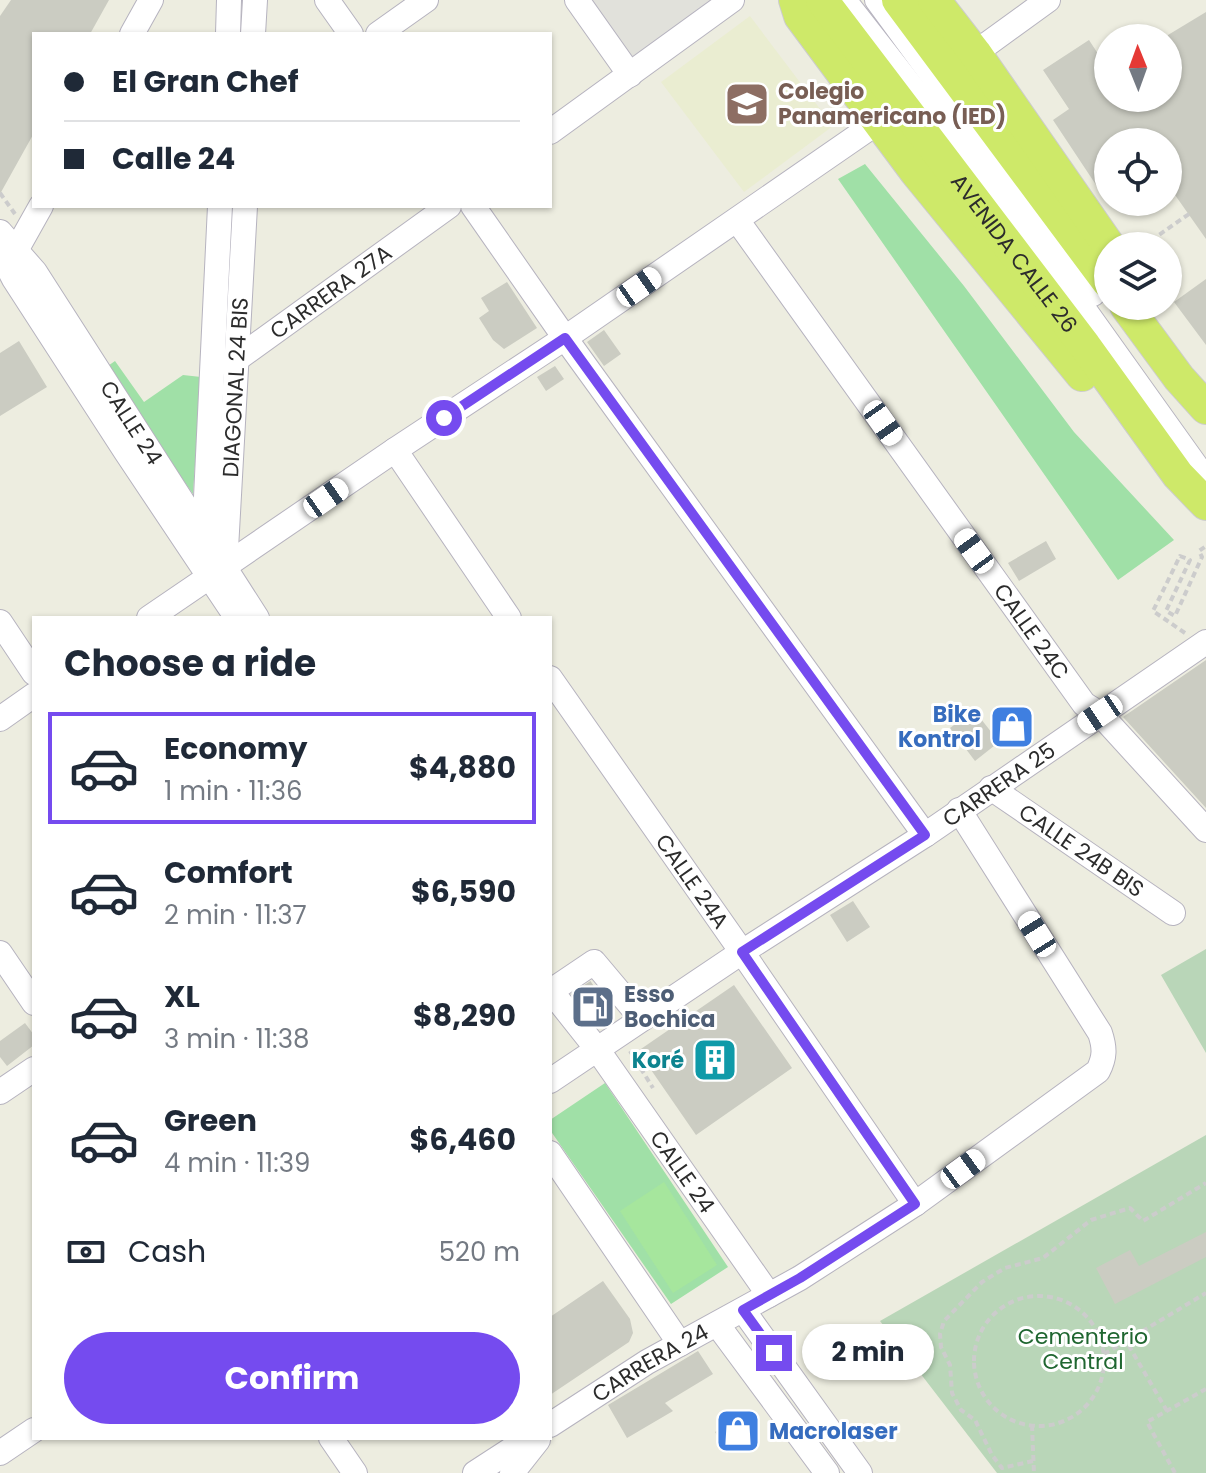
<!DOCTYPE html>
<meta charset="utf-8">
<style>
:root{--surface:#fff;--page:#f2f2f3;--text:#1f2937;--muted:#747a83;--line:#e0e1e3;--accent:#754bef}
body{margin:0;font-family:Poppins,sans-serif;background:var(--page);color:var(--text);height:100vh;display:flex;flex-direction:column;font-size:30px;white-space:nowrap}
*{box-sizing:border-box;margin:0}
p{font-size:26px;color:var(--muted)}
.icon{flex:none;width:44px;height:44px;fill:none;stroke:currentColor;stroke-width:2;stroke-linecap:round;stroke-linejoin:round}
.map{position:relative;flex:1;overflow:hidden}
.panel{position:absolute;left:32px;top:616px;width:520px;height:824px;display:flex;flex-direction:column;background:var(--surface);border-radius:0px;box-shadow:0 2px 6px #0004}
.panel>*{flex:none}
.top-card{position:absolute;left:32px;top:32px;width:520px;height:176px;border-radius:0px;box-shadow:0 2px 6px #0004;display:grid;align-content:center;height:176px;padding:0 32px;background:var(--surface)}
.needle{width:52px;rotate:359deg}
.fabs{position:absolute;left:1094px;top:24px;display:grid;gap:16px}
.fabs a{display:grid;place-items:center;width:88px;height:88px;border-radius:50%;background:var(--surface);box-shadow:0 2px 6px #0004;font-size:40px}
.end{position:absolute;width:36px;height:36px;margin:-18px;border:10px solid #754bef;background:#fff;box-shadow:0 0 0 4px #fff}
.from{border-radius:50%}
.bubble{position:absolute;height:56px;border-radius:28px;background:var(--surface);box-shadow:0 2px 6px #0004;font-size:26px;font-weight:700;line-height:56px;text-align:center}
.car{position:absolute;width:24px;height:48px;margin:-24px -12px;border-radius:10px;box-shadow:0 0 6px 2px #0007;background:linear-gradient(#fff 24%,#345 0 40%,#fff 0 76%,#345 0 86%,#fff 0)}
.top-card b{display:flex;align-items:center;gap:28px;height:76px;font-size:30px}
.top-card b+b{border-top:2px solid var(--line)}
.top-card i{width:20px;height:20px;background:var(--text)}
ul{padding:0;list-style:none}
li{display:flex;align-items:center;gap:24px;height:112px;margin:0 16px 12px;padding:0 16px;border:4px solid transparent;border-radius:0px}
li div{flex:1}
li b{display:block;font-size:30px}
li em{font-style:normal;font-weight:700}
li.selected{border-color:var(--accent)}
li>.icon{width:72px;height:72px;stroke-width:1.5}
h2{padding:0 32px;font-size:36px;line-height:96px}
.pay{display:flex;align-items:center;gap:20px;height:88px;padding:0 32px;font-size:30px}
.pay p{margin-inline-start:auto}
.primary-button{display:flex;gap:16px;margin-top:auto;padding:16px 32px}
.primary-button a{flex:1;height:92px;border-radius:48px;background:var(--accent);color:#fff;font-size:32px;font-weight:700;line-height:92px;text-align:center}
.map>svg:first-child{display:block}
.education{fill:#eaedd1}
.green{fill:#a0e0a7}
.cemetery{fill:#b9d6b8}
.pitch{fill:#a6e69d}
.plaza{fill:#e1e1db}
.building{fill:#cbccc2}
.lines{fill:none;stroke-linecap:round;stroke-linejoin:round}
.minor-tunnel{stroke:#c6c6bc;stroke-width:24;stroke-dasharray:24 12;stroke-linecap:butt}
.minor-casing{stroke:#b6b3bf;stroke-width:26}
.major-casing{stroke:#ccc;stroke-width:34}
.path{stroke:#ccc;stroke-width:4;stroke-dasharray:6 4;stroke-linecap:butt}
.minor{stroke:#fff;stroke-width:24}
.major{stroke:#cee969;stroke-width:32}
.route{stroke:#754bef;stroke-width:10}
.labels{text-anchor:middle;stroke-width:6;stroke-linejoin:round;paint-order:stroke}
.education-label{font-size:22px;font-weight:bold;fill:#785e54;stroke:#fff;text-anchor:start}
.street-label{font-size:22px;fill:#2c2c2c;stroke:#fff}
.shop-label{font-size:22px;font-weight:bold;fill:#366cbe;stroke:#fff;text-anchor:end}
.service-label{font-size:22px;font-weight:bold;fill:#4e5e75;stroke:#fff;text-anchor:start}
.culture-label{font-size:22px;font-weight:bold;fill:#0d838f;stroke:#fff;text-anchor:end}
.park-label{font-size:22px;fill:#1f6630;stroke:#fff}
</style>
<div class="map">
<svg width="1206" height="1473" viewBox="0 0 1206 1473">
<rect width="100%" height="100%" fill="#edede0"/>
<path class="education" d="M 750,16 L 833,126 L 744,192 L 661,82 Z"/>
<path class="green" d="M 865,164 L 964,286 L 1074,432 L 1174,540 L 1118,580 L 838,179 Z
M 115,361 L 144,402 L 183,375 L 201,377 L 193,494 L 105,368 Z
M 605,1083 L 728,1267 L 671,1304 L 550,1130 L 550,1120 Z"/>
<path class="cemetery" d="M 1206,949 L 1206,1053 L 1161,975 Z
M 1206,1135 L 1206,1473 L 997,1473 L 880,1321 Z"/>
<path class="pitch" d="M 664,1182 L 717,1265 L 673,1293 L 620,1211 Z"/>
<path class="plaza" d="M 582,0 L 726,0 L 630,68 Z"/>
<path class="building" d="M 11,0 L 109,0 L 90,34 L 34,34 L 34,133 L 0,194 L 0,16 Z
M 1206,12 L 1206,239 L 1168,185 L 1168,142 L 1108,142 L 1108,203 L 1053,120 L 1069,109 L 1043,70 L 1089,40 L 1108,69 L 1108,98 L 1168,98 L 1168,35 Z
M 1206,279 L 1206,345 L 1174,302 Z
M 507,282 L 537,328 L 504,349 L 493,340 L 479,318 L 489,311 L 481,298 Z
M 604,330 L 621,354 L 604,366 L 587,342 Z
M 19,341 L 47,387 L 0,416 L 0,353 Z
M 555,366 L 564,379 L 546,391 L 537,377 Z
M 1046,541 L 1056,559 L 1019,581 L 1008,563 Z
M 1206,660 L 1206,808 L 1123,717 Z
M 974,710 L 999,742 L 975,761 L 950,728 Z
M 853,901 L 870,927 L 847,942 L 830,915 Z
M 592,985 L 610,1010 L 594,1022 L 575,998 Z
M 734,985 L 792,1068 L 696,1135 L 638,1051 Z
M 25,1023 L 34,1035 L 34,1045 L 7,1066 L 0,1057 L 0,1041 Z
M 1206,1232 L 1206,1257 L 1115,1304 L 1096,1268 L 1130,1250 L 1139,1266 Z
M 603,1281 L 630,1319 L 633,1333 L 629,1342 L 550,1395 L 550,1317 Z
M 698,1351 L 713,1374 L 665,1403 L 673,1411 L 627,1438 L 608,1405 Z
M 742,1415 L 755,1436 L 728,1453 L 715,1432 Z"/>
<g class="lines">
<path class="minor-tunnel" d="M 577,1004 L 597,991"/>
<g class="minor-casing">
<g id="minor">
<path d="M 327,0 L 351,34"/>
<path d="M 577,0 L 630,75"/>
<path d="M 844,0 L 1071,291 L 1206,480"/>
<path d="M 877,0 L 1093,294"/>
<path d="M 132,34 L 151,0"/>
<path d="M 228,34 L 229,0"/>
<path d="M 253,34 L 255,0"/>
<path d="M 378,34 L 426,0"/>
<path d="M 975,53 L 1048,0"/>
<path d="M 550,132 L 732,0"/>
<path d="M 473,206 L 565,338 L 925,835"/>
<path id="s1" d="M 737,220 L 1084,704 L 1100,714 L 1206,830"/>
<path id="s2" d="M 0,232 L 35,272 L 257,618"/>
<path d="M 0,252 L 14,279 L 126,452 L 237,618"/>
<path d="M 9,263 L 41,206"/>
<path id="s3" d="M 230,364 L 449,206"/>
<path d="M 395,450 L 509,618"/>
<path d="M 204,539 L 220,206"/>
<path id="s4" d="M 225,567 L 245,206"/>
<path d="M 149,618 L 395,450 L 565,338 L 878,122"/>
<path d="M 0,622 L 34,673"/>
<path id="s5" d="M 550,678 L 742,952 L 915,1204"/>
<path d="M 0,719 L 34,695"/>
<path id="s6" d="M 991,788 L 1173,913"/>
<path d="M 0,953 L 34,1003"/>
<path id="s7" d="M 642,1019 L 594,962 L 551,991 L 597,1049 L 769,1295"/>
<path id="s8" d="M 550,1081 L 742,952 L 925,835 L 1206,642"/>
<path d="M 0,1092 L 34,1069"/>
<path d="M 550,1153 L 680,1344"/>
<path d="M 743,1310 L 860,1473"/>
<path d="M 717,1324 L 827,1473"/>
<path id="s9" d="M 550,1425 L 647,1362 L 800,1278 L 915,1204 L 1098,1071 C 1105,1057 1105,1048 1100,1033 L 959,810"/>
<path d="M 331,1438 L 355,1473"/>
<path d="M 0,1453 L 34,1430"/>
<path d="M 475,1473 L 529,1438"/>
<path d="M 512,1473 L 538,1440"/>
</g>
</g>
<g class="major-casing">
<g id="major">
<path d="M 795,0 L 800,16 L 916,172 L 1082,375"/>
<path id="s10" d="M 822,0 L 1085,346 L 1178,475 L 1206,504"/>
<path d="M 898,0 L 1108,282"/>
<path d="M 934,0 L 975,53 L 1109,246"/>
<path d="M 1126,306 L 1179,378 L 1206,408"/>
</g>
</g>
<path class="path" d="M 0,193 L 15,214
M 1143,246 L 1189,214
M 1185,633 L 1153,611 L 1180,556 L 1190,560 L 1166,611 L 1175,616 L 1202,557 L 1199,551 L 1206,546
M 630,1051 L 653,1088
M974 1361a65 65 0 1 1 130 0a65 65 0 1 1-130 0Z
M 1104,1354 L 1126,1341
M 1167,1411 L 1126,1341 L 1206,1293
M 1032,1425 L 1034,1473
M 1033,1461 L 1002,1468 L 992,1455 L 975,1420 L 961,1410 L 952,1393 L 950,1365 L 941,1347 L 940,1334 L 944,1321 L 982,1282 L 1005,1268 L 1043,1258 L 1091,1220 L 1130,1208 L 1143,1221 L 1206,1183
M 1175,1473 L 1147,1422 L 1206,1389"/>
<use href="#minor" class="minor"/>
<use href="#major" class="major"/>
</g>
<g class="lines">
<path class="route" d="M 444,418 L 565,338 L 925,835 L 742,952 L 915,1204 L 800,1278 L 743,1310 L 774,1353"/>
</g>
<defs>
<g id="university-square" transform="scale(2.3)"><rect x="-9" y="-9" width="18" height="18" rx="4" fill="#8d6e63" stroke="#fff"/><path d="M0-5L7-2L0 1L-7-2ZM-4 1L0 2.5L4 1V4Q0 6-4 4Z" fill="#fff"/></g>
<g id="shop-square" transform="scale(2.3)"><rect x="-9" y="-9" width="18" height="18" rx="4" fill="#3f7fe0" stroke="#fff"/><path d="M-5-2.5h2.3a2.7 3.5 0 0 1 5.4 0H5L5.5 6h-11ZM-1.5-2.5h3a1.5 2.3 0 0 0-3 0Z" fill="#fff"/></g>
<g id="fuel-square" transform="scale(2.3)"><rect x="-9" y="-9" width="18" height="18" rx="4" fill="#5c6f8a" stroke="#fff"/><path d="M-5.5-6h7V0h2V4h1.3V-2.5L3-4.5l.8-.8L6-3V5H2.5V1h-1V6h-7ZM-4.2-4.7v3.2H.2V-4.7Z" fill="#fff"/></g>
<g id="building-square" transform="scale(2.3)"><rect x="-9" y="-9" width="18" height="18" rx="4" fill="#0f9aa8" stroke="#fff"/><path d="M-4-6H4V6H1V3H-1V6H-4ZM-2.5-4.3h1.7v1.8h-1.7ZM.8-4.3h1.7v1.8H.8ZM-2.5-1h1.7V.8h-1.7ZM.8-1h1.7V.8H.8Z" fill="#fff"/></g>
</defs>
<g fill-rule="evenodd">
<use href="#university-square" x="747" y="104"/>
<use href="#shop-square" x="1012" y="727"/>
<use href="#fuel-square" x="593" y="1007"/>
<use href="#building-square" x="715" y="1060"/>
<use href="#shop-square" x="738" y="1431"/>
</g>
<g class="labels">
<g class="education-label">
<text x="778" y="99">Colegio<tspan x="778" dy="25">Panamericano (IED)</tspan></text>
</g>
<g class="street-label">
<text dy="8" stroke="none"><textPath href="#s10" startOffset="318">AVENIDA CALLE 26</textPath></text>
<text dy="8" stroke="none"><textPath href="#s3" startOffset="124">CARRERA 27A</textPath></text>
<text dy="8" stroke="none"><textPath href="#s4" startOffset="180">DIAGONAL 24 BIS</textPath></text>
<text dy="8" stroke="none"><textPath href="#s2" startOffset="232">CALLE 24</textPath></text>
<text dy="8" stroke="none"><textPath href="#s1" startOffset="506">CALLE 24C</textPath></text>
<text dy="8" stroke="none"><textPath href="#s8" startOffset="538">CARRERA 25</textPath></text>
<text dy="8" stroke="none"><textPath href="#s6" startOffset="110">CALLE 24B BIS</textPath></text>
<text dy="8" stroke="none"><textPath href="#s5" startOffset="248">CALLE 24A</textPath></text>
<text dy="8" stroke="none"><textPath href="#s7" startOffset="350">CALLE 24</textPath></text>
<text dy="8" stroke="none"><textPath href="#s9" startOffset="118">CARRERA 24</textPath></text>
</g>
<g class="shop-label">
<text x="981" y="722">Bike<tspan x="981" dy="25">Kontrol</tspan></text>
<text x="769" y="1439" text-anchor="start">Macrolaser</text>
</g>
<g class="service-label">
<text x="624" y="1002">Esso<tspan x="624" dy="25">Bochica</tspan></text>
</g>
<g class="culture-label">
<text x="684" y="1068">Koré</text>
</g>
<g class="park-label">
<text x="1083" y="1344">Cementerio<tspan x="1083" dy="25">Central</tspan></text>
</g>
</g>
</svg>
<div class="fabs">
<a><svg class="needle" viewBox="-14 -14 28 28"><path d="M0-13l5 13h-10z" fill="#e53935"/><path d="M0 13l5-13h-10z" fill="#747a83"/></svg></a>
<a><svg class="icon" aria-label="locate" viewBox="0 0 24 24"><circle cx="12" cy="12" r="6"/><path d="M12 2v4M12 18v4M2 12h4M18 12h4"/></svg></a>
<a><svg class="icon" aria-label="layers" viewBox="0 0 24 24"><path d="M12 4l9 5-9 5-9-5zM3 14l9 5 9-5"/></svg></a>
</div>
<i class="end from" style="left:444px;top:418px"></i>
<i class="end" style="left:774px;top:1353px"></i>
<div class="bubble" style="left:802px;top:1324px;width:132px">2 min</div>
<i class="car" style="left:639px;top:287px;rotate:55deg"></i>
<i class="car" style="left:883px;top:423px;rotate:145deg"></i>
<i class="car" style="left:326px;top:498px;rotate:55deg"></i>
<i class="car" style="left:974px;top:551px;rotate:324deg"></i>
<i class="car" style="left:1100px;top:714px;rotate:236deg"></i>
<i class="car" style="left:1037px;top:934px;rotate:328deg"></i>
<i class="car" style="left:963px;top:1169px;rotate:54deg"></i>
<div class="top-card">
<b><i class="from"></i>El Gran Chef</b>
<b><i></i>Calle 24</b>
</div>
<section class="panel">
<h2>Choose a ride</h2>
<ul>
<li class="selected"><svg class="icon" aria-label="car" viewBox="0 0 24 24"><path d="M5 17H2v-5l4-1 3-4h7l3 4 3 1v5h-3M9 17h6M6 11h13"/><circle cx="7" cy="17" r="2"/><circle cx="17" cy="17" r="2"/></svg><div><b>Economy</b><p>1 min · 11:36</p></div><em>$4,880</em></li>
<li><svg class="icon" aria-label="car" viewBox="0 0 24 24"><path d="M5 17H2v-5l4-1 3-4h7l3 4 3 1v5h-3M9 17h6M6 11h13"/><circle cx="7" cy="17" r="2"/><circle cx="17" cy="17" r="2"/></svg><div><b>Comfort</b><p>2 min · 11:37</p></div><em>$6,590</em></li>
<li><svg class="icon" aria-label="car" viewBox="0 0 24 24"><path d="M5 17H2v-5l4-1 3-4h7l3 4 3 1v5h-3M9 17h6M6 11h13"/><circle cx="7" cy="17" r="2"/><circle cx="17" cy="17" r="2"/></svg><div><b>XL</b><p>3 min · 11:38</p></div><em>$8,290</em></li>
<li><svg class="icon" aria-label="car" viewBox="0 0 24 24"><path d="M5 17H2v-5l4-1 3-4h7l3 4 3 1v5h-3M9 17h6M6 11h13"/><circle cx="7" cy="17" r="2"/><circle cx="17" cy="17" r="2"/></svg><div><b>Green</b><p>4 min · 11:39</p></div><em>$6,460</em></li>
</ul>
<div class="pay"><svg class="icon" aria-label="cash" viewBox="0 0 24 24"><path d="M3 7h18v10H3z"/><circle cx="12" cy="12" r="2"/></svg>Cash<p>520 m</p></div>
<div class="primary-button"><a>Confirm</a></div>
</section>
</div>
